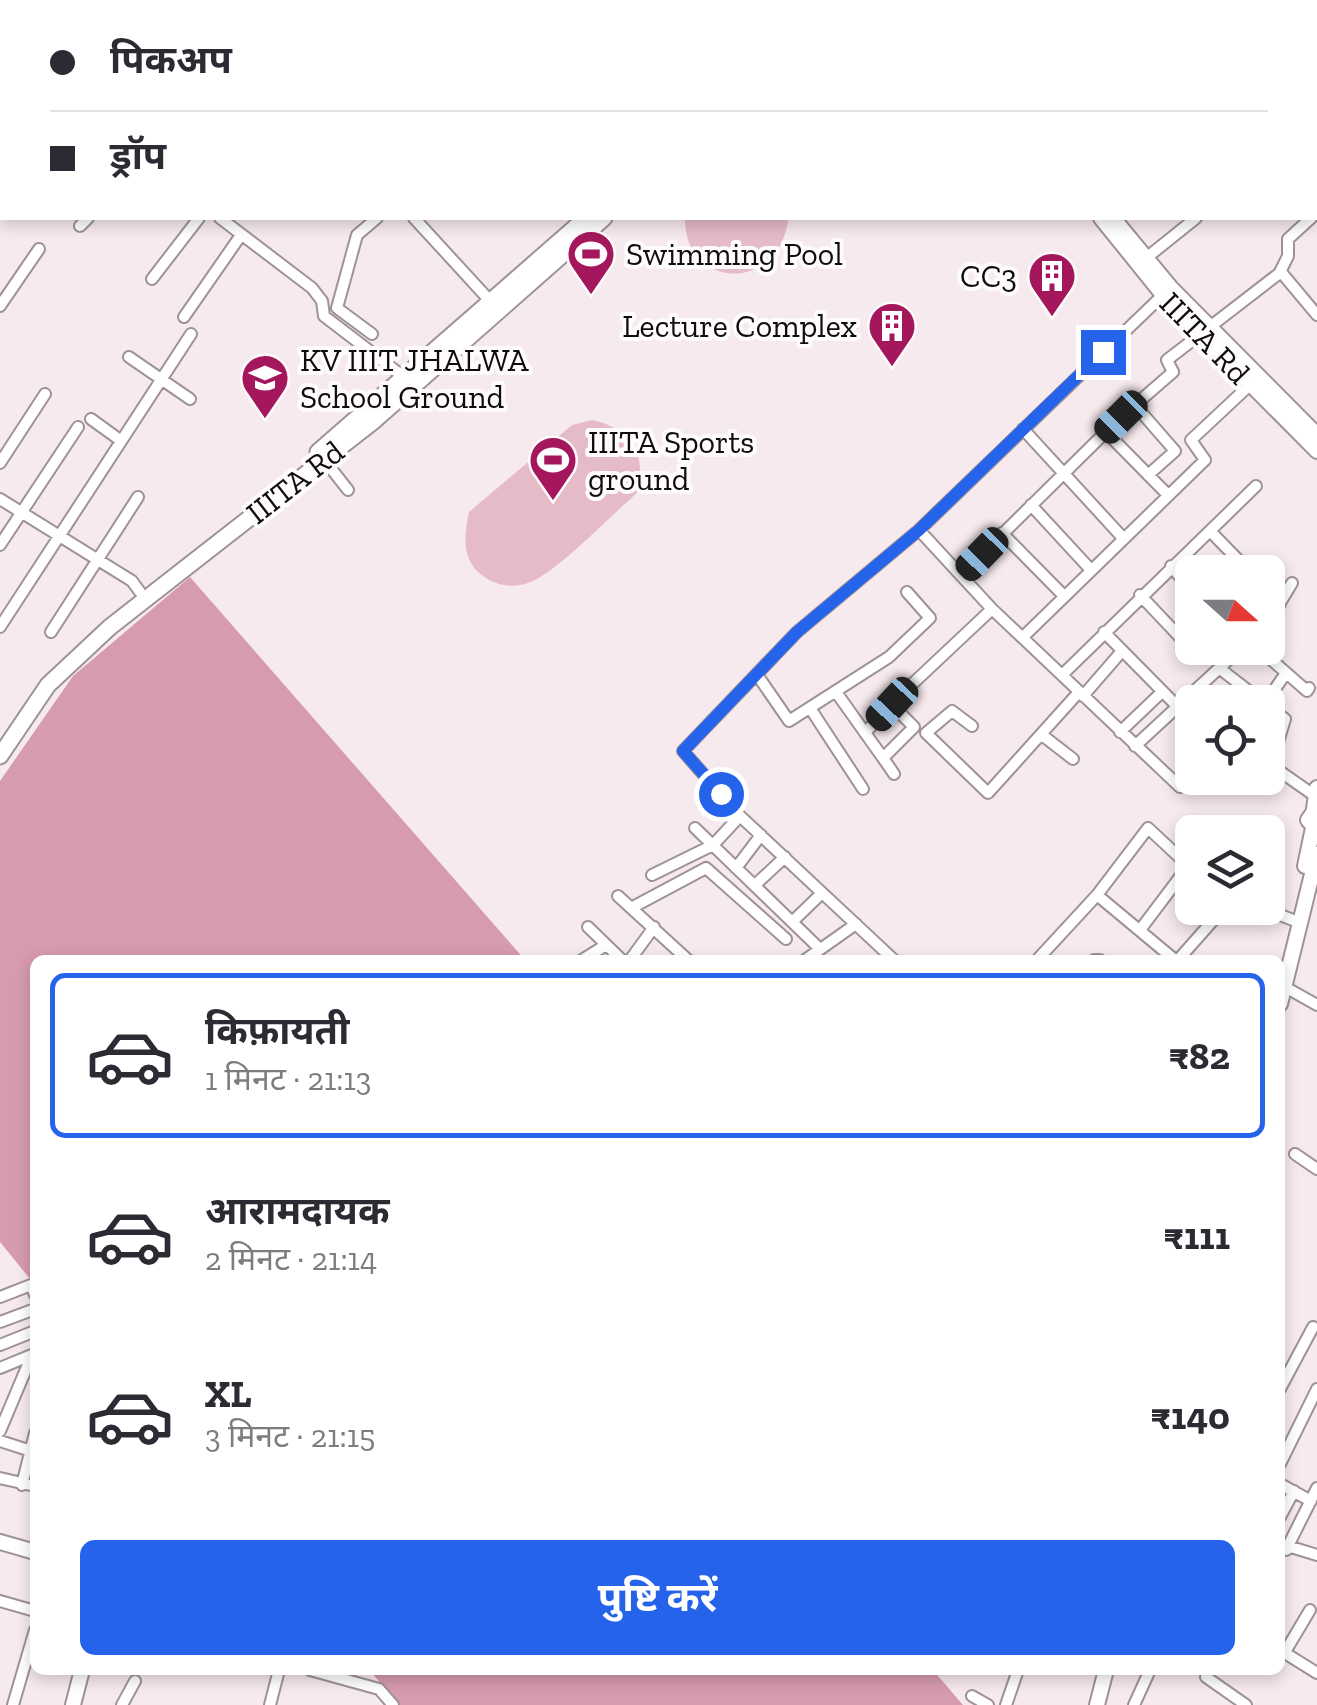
<!DOCTYPE html>
<html lang="hi">
<meta charset="utf-8">
<style>
:root{--surface:#fff;--page:#f2f2f3;--text:#2b2b33;--muted:#7c7c81;--line:#e1e1e2;--accent:#2563eb}
body{margin:0;font-family:"Zilla Slab","Noto Sans Devanagari",serif;background:var(--page);color:var(--text);height:100vh;display:flex;flex-direction:column;font-size:38px;white-space:nowrap}
*{box-sizing:border-box;margin:0}
p{font-size:32px;color:var(--muted)}
.icon{flex:none;width:55px;height:55px;fill:none;stroke:currentColor;stroke-width:2;stroke-linecap:round;stroke-linejoin:round}
.map{position:relative;flex:1;overflow:hidden}
.sheet{position:absolute;left:30px;top:955px;width:1255px;height:720px;display:flex;flex-direction:column;background:var(--surface);border-radius:15px;box-shadow:0 5px 15px #0003}
.sheet>*{flex:none}
.top-card{position:absolute;left:0px;top:0px;width:1318px;height:220px;box-shadow:0 5px 15px #0003;display:grid;align-content:center;height:220px;padding:0 50px;background:var(--surface)}
.needle{width:65px;rotate:111deg}
.fabs{position:absolute;left:1175px;top:555px;display:grid;gap:20px}
.fabs a{display:grid;place-items:center;width:110px;height:110px;border-radius:15px;background:var(--surface);box-shadow:0 5px 15px #0003;font-size:50px}
.end{position:absolute;width:45px;height:45px;margin:-22px;border:12px solid #2563eb;background:#fff;box-shadow:0 0 0 5px #fff}
.from{border-radius:50%}
.car{position:absolute;width:30px;height:60px;margin:-30px -15px;border-radius:12px;box-shadow:0 0 8px 2px #0007;background:linear-gradient(#222 24%,#8ab4d8 0 40%,#222 0 76%,#8ab4d8 0 86%,#222 0)}
.top-card b{display:flex;align-items:center;gap:35px;height:95px;font-size:38px}
.top-card b+b{border-top:2px solid var(--line)}
.top-card i{width:25px;height:25px;background:var(--text)}
ul{padding:18px 0 0;list-style:none}
li{display:flex;align-items:center;gap:30px;height:165px;margin:0 20px 15px;padding:0 30px;border:5px solid transparent;border-radius:15px}
li div{flex:1}
li b{display:block;font-size:38px}
li em{font-style:normal;font-weight:700}
li.active{border-color:var(--accent)}
li>.icon{width:90px;height:90px;stroke-width:1.5}
.action{display:flex;gap:20px;margin-top:auto;padding:20px 50px}
.action a{flex:1;height:115px;border-radius:15px;background:var(--accent);color:#fff;font-size:40px;font-weight:700;line-height:115px;text-align:center}
.map>svg:first-child{display:block}
.green{fill:#e5bbc8}
.forest{fill:#d79bae}
.lines{fill:none;stroke-linecap:round;stroke-linejoin:round}
.street-casing{stroke:#9e9295;stroke-width:14}
.secondary-casing{stroke:#9e9295;stroke-width:18}
.primary-casing{stroke:#9e9295;stroke-width:19}
.street{stroke:#fff;stroke-width:10}
.secondary{stroke:#fff;stroke-width:14}
.primary{stroke:#fff;stroke-width:15}
.route{stroke:#2563eb;stroke-width:12}
.labels{text-anchor:middle;stroke-width:8;stroke-linejoin:round;paint-order:stroke}
.poi-label{font-size:32px;fill:#100c0d;stroke:#fdfbfb;text-anchor:start}
.street-label{font-size:32px;fill:#100c0d;stroke:#fdfbfb}
</style>
<div class="map">
<svg width="1317" height="1705" viewBox="0 0 1317 1705">
<rect width="100%" height="100%" fill="#f7eaee"/>
<path class="green" d="M 685,218 L 788,218 L 788,221 C 777,294 684,289 685,218 Z
M 592,420 C 631,428 649,456 636,494 C 609,517 564,565 535,580 C 518,589 498,587 483,576 C 461,560 464,536 469,512 L 572,425 Z"/>
<path class="forest" d="M 190,577 L 525,960 L 35,960 L 35,1285 L 0,1242 L 0,781 L 73,676 Z
M 369,1670 L 933,1670 L 963,1705 L 400,1705 Z"/>
<g class="lines">
<g class="street-casing">
<path id="street" d="M 27,2 L 29,0
M 429,2 L 429,0
M 518,2 L 520,0
M 1071,2 L 1073,0
M 1161,2 L 1164,0
M 1279,2 L 1282,0
M 0,15 L 2,17
M 0,34 L 2,31
M 1315,105 L 1317,107
M 1315,159 L 1317,162
M 0,176 L 2,173
M 220,218 L 312,288 L 322,301 L 324,316 L 405,378
M 414,218 L 492,303
M 80,226 L 88,218
M 1145,259 L 1196,218
M 1280,272 L 1288,256 L 1288,239 L 1311,218
M 152,279 L 199,218
M 0,306 L 39,249
M 184,317 L 241,235
M 372,334 L 337,308 L 357,235 L 377,218
M 129,357 L 190,399
M 91,419 L 120,440
M 1023,429 L 1123,538
M 1106,432 L 1168,495
M 322,457 L 348,490
M 0,463 L 45,394
M 1148,475 L 1175,451 L 1135,405 L 1173,372 L 1167,360 L 1281,272 L 1317,315
M 0,499 L 132,581 L 140,592
M 1031,505 L 1091,570
M 919,530 L 992,609 L 1180,787 L 1192,777
M 1210,531 L 1250,572
M 1002,533 L 1064,596
M 0,545 L 78,427
M 1171,566 L 1192,591
M 962,574 L 1121,417
M 1268,590 L 1280,604
M 1140,595 L 1194,652
M 1268,623 L 1292,583
M 0,627 L 191,334
M 51,632 L 138,497
M 1104,632 L 1177,706
M 1023,637 L 1205,460 L 1191,440 L 1253,382
M 1258,648 L 1307,691 L 1309,688
M 1219,668 L 1263,702
M 1062,675 L 1256,486
M 758,676 L 789,721 L 889,657 L 930,618 L 907,592
M 836,692 L 883,758
M 1083,696 L 1122,651
M 1266,702 L 1286,673
M 1268,706 L 1285,719 L 1271,765
M 810,708 L 863,789
M 972,726 L 952,711 L 926,733 L 988,793 L 1079,692
M 1120,732 L 1162,692
M 865,733 L 891,704
M 1042,735 L 1073,759
M 1135,746 L 1241,648
M 1268,763 L 1315,796
M 894,774 L 883,758 L 914,727 L 891,704 L 992,609
M 695,828 L 820,949
M 736,868 L 761,835
M 652,875 L 713,845 L 740,816
M 755,885 L 785,857
M 1097,895 L 1175,960
M 618,896 L 688,960
M 633,907 L 706,868 L 786,939
M 1262,908 L 1293,920
M 792,922 L 822,893
M 588,927 L 622,960
M 1140,930 L 1189,865
M 582,960 L 606,945
M 630,960 L 654,927
M 805,960 L 856,924
M 894,960 L 740,816 L 683,751 L 797,632 L 919,530 L 1166,292
M 1037,960 L 1097,895 L 1148,828 L 1192,869
M 1094,960 L 1100,960
M 1178,960 L 1224,908
M 1285,987 L 1317,1005
M 1295,1154 L 1317,1169
M 0,1297 L 31,1285 L 35,1295
M 0,1322 L 35,1309
M 0,1345 L 35,1331
M 0,1368 L 34,1354
M 1280,1389 L 1313,1327
M 0,1431 L 32,1355
M 0,1441 L 28,1450
M 1280,1464 L 1317,1389
M 0,1478 L 35,1486
M 1280,1484 L 1311,1501
M 22,1485 L 35,1433
M 1317,1488 L 1286,1550 L 1291,1547 L 1317,1555
M 1280,1517 L 1294,1491
M 0,1601 L 35,1611
M 1280,1650 L 1317,1673
M 1285,1652 L 1310,1610
M 310,1670 L 379,1689 L 393,1705
M 1208,1670 L 1206,1677 L 1246,1705
M 972,1696 L 988,1705
M 13,1705 L 35,1630
M 122,1705 L 135,1681
M 270,1705 L 279,1670
M 1006,1705 L 1018,1670
M 1134,1705 L 1150,1670"/>
</g>
<g class="secondary-casing">
<path id="secondary" d="M 987,0 L 988,2
M 998,0 L 999,2
M 1101,218 L 1168,301 L 1317,451
M 1113,218 L 1171,288 L 1317,435
M 1317,807 L 1308,820 L 1317,830
M 1314,809 L 1317,788
M 1305,866 L 1313,828
M 1280,1004 L 1317,854
M 0,1542 L 35,1552
M 73,1705 L 82,1670
M 1097,1705 L 1106,1670"/>
</g>
<g class="primary-casing">
<path id="primary" d="M 831,2 L 834,0
M 850,2 L 853,0
M 318,452 L 586,218
M 0,756 L 48,685 L 110,627 L 375,420 L 604,218"/>
</g>
<use href="#street" class="street"/>
<use href="#secondary" class="secondary"/>
<use href="#primary" class="primary"/>
</g>
<g class="lines">
<path class="route" d="M 721,794 L 683,751 L 797,632 L 919,530 L 1103,352"/>
</g>
<defs>
<g id="stadium-pin" transform="scale(2.5)"><path d="M0 17L-7.5 6A9.5 9.5 0 1 1 7.5 6Z" fill="#a4175c" stroke="#fdfbfb"/><path d="M0-5a6.5 5 0 1 0 0 10a6.5 5 0 1 0 0-10ZM-3.5-1.8h7v3.6h-7Z" fill="#fff"/></g>
<g id="building-pin" transform="scale(2.5)"><path d="M0 17L-7.5 6A9.5 9.5 0 1 1 7.5 6Z" fill="#a4175c" stroke="#fdfbfb"/><path d="M-4-6H4V6H1V3H-1V6H-4ZM-2.5-4.3h1.7v1.8h-1.7ZM.8-4.3h1.7v1.8H.8ZM-2.5-1h1.7V.8h-1.7ZM.8-1h1.7V.8H.8Z" fill="#fff"/></g>
<g id="school-pin" transform="scale(2.5)"><path d="M0 17L-7.5 6A9.5 9.5 0 1 1 7.5 6Z" fill="#a4175c" stroke="#fdfbfb"/><path d="M0-5L7-2L0 1L-7-2ZM-4 1L0 2.5L4 1V4Q0 6-4 4Z" fill="#fff"/></g>
</defs>
<g fill-rule="evenodd">
<use href="#stadium-pin" x="591" y="254"/>
<use href="#building-pin" x="1052" y="276"/>
<use href="#building-pin" x="892" y="326"/>
<use href="#school-pin" x="265" y="378"/>
<use href="#stadium-pin" x="553" y="460"/>
</g>
<g class="labels">
<g class="poi-label">
<text x="626" y="265">Swimming Pool</text>
<text x="1017" y="287" text-anchor="end">CC3</text>
<text x="857" y="337" text-anchor="end">Lecture Complex</text>
<text x="300" y="371">KV IIIT JHALWA<tspan x="300" dy="37">School Ground</tspan></text>
<text x="588" y="453">IIITA Sports<tspan x="588" dy="37">ground</tspan></text>
</g>
<g class="street-label">
<text transform="translate(1205 338) rotate(46)" y="11">IIITA Rd</text>
<text transform="translate(295 482) rotate(-38)" y="11">IIITA Rd</text>
</g>
</g>
</svg>
<div class="fabs">
<a><svg class="needle" viewBox="-14 -14 28 28"><path d="M0-13l5 13h-10z" fill="#e53935"/><path d="M0 13l5-13h-10z" fill="#7c7c81"/></svg></a>
<a><svg class="icon" aria-label="locate" viewBox="0 0 24 24"><circle cx="12" cy="12" r="6"/><path d="M12 2v4M12 18v4M2 12h4M18 12h4"/></svg></a>
<a><svg class="icon" aria-label="layers" viewBox="0 0 24 24"><path d="M12 4l9 5-9 5-9-5zM3 14l9 5 9-5"/></svg></a>
</div>
<i class="end from" style="left:721px;top:794px"></i>
<i class="end" style="left:1103px;top:352px"></i>
<i class="car" style="left:1121px;top:417px;rotate:225deg"></i>
<i class="car" style="left:982px;top:554px;rotate:224deg"></i>
<i class="car" style="left:892px;top:704px;rotate:223deg"></i>
<div class="top-card">
<b><i class="from"></i>पिकअप</b>
<b><i></i>ड्रॉप</b>
</div>
<section class="sheet">
<ul>
<li class="active"><svg class="icon" aria-label="car" viewBox="0 0 24 24"><path d="M5 17H2v-5l4-1 3-4h7l3 4 3 1v5h-3M9 17h6M6 11h13"/><circle cx="7" cy="17" r="2"/><circle cx="17" cy="17" r="2"/></svg><div><b>किफ़ायती</b><p>1 मिनट · 21:13</p></div><em>₹82</em></li>
<li><svg class="icon" aria-label="car" viewBox="0 0 24 24"><path d="M5 17H2v-5l4-1 3-4h7l3 4 3 1v5h-3M9 17h6M6 11h13"/><circle cx="7" cy="17" r="2"/><circle cx="17" cy="17" r="2"/></svg><div><b>आरामदायक</b><p>2 मिनट · 21:14</p></div><em>₹111</em></li>
<li><svg class="icon" aria-label="car" viewBox="0 0 24 24"><path d="M5 17H2v-5l4-1 3-4h7l3 4 3 1v5h-3M9 17h6M6 11h13"/><circle cx="7" cy="17" r="2"/><circle cx="17" cy="17" r="2"/></svg><div><b>XL</b><p>3 मिनट · 21:15</p></div><em>₹140</em></li>
</ul>
<div class="action"><a>पुष्टि करें</a></div>
</section>
</div>
